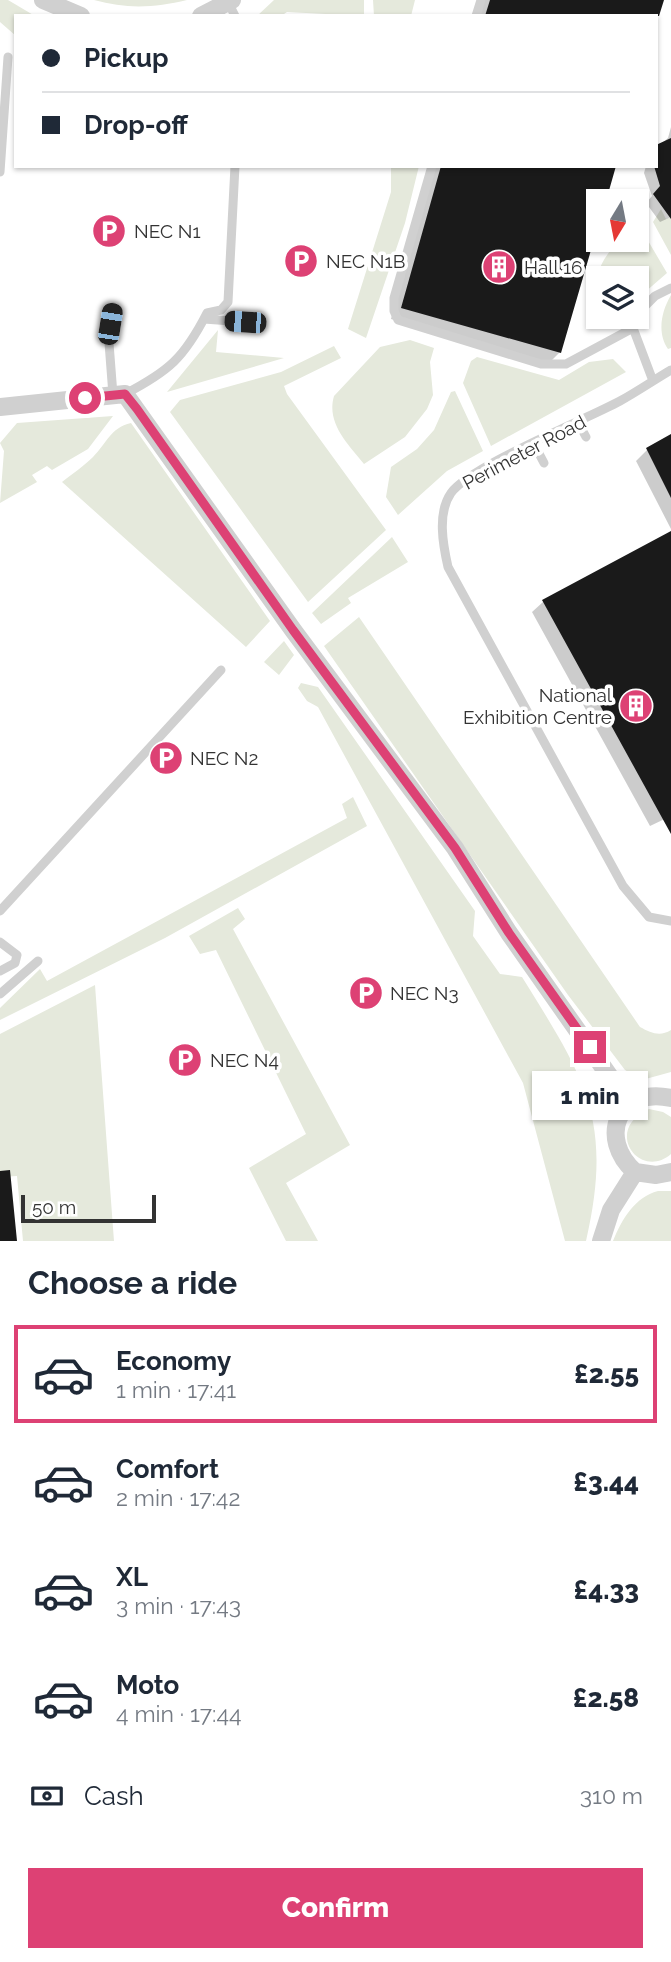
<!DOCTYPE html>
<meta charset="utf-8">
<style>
:root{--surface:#fff;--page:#f2f2f3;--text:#1f2937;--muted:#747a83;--line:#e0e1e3;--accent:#dd4174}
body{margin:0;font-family:Raleway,sans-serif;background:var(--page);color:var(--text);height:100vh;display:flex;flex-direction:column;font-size:26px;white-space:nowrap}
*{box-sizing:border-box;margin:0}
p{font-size:23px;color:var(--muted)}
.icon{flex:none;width:38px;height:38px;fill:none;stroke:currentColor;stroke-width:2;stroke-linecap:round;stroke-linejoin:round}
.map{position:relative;height:1241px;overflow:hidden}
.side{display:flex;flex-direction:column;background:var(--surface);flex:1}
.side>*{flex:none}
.top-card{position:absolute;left:14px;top:14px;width:644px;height:154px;border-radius:0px;box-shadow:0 2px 5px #0004;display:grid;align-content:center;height:154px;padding:0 28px;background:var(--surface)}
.needle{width:46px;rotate:190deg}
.buttons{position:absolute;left:586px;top:189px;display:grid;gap:14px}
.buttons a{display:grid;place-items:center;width:63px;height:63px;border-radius:0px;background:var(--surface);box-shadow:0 2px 5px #0004;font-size:35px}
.scale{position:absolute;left:21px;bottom:18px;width:135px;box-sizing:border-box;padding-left:7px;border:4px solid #333;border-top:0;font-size:19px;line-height:24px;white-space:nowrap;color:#333;-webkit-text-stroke:5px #fff;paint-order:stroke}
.end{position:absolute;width:32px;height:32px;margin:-16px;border:9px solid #dd4174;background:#fff;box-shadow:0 0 0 4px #fff}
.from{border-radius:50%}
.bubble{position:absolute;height:49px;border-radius:0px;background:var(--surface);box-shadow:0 2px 5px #0004;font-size:23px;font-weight:800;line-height:49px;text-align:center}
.car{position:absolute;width:21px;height:42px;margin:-21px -10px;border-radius:9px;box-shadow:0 0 5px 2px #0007;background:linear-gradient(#222 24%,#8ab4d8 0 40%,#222 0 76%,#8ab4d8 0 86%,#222 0)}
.top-card b{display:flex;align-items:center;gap:24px;height:66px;font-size:26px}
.top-card b+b{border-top:2px solid var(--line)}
.top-card i{width:18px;height:18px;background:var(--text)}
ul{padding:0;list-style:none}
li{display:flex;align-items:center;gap:21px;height:98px;margin:0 14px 10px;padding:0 14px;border:4px solid transparent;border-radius:0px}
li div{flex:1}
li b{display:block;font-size:26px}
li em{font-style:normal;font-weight:800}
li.on{border-color:var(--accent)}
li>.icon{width:63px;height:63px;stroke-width:1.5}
h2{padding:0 28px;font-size:32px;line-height:84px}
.pay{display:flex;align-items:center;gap:18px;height:77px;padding:0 28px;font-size:26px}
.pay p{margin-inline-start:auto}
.button{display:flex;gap:14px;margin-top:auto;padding:14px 28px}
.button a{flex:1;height:80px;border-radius:0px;background:var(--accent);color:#fff;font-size:28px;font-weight:800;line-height:80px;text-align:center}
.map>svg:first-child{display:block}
.green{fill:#e5e9dc}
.shadow{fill:#0003}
.building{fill:#1a1a1a}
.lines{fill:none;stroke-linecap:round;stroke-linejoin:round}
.lane{stroke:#d0d0d0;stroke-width:9}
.street{stroke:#d0d0d0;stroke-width:18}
.route{stroke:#dd4174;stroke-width:9}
.labels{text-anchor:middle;stroke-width:7;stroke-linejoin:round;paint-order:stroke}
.poi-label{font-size:19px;fill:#333;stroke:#fff;text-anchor:start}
.street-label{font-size:19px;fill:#333;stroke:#fff}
</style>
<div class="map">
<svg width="671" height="1241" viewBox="0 0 671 1241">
<rect width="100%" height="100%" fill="#fff"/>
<path class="green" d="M 0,0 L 8,0 L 35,16 L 16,16 L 16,36 L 0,22 Z
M 94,0 L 187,0 C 154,8 126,9 94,0 Z
M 274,0 L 364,0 L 364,16 L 287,12 L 281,16 L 257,16 Z
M 373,0 L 415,0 L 411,16 L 374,16 Z
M 391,166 L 419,166 L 405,223 L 366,338 L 348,329 L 391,192 Z
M 661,209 L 666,219 L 671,217 L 671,255 L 653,222 Z
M 637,222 L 667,273 L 637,299 L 637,278 L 598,278 L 598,304 L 590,302 C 597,275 603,240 637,240 Z
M 671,295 L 671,348 L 668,349 C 657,333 661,312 671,295 Z
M 218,330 L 216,352 L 284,358 L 167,392 Z
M 410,340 L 434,348 L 430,362 L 433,395 L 427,409 L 405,437 L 364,464 C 348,444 326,423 334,396 L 380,347 Z
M 334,346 L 341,358 L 284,386 L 287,394 L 386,530 L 308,602 L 170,412 L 180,400 L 281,372 Z
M 477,357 L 559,380 L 589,362 L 613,359 L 626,372 L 491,446 L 463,383 L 471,361 Z
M 455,391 L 483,451 L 447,471 L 398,515 L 386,497 L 391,467 L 417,449 L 434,430 L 451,392 Z
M 113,416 L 88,449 L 52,470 L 47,466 L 32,475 L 37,482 L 0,503 L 4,451 L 0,443 L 17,423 Z
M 131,423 L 270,621 L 246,647 L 62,482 C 72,474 84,466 93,457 C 107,443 110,428 131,423 Z
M 392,537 L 408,562 L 348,598 L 351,603 L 321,624 L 312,613 Z
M 359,617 L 640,1027 C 651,1033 660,1037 671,1030 L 671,1072 L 642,1080 L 625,1070 L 568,995 L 324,646 Z
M 284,641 L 294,655 L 279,675 L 264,662 Z
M 301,683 L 318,687 L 475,911 L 473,936 L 500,974 L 522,977 C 584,1077 614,1119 586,1241 L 565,1241 L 523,1083 L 318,707 L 307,701 L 298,688 Z
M 353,797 L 367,826 L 165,938 L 0,1020 L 0,1008 L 40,969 L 47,981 L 347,818 L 342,804 Z
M 238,908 L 245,919 L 233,929 L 350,1145 L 286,1183 L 318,1241 L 286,1241 L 249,1168 L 306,1134 L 216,950 L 200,954 L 189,936 Z
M 95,985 L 114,1241 L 23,1241 L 17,1176 L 0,1177 L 0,1034 Z
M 649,1109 L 663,1112 L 671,1117 L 671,1154 C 640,1181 602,1130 649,1109 Z
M 658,1191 L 671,1191 L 671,1241 L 613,1241 C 622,1219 635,1197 658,1191 Z"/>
<path class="shadow" d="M 483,0 L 662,0 L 656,20 L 656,16 L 479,16 Z
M 671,127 L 671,217 L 660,222 L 646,203 L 652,196 L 644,173 L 646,166 L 656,166 L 656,148 L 668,138 Z
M 435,166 L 614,166 L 604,201 L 598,201 L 598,219 L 560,352 L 549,363 L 391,319 Z
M 671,436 L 671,529 L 636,461 L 647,450 Z
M 671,533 L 671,816 L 650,826 L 532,612 L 543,602 Z"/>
<path class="building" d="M 490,0 L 664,0 L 659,16 L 485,16 Z
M 671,138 L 671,219 L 653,194 L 660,186 L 654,166 L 656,166 L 656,145 Z
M 441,166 L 616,166 L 606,201 L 598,201 L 598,226 L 561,353 L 401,308 Z
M 671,434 L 671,498 L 646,448 Z
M 671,531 L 671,834 L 542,600 Z
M 10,1170 L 17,1241 L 0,1241 L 0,1171 Z"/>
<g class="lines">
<path class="lane" d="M 228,2 L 235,16
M 476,16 L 481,0
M 432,166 L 394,298 L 394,311 L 398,320 L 541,364 L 566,364 L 633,328
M 0,172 L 8,57
M 637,314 L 655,296 L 671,288
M 636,317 L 633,328 L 653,381
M 204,319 L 245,322
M 671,370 C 654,380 638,391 620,401 C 585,420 470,466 451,493 C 437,513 443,545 448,567 L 623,886 L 649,917 L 671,921
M 125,394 C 169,371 184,358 207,313 L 221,310 L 228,302 L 235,166
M 113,395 L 109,343 L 113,307
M 578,422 L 586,437
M 534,444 L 544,463
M 0,911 L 221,670
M 0,942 L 17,955 L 15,963 L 0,971
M 0,994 L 38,961"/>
<path class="street" d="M 43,0 L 81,16
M 201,16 L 232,0
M 0,407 L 125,394 L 293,630 L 455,848 L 509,933 L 629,1104
M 671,1098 C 618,1086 597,1138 635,1172 L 656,1175 L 671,1172
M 601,1241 L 611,1210 L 635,1172"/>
</g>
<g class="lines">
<path class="route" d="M 85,398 L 125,394 L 137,409 L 293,630 L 455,848 L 509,933 L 590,1047"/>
</g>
<defs>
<g id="parking-disc" transform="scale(1.75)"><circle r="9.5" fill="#dd4174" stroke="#fff"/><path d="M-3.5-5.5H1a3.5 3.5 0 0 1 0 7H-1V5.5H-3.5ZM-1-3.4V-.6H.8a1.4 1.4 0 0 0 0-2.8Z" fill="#fff"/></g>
<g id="building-disc" transform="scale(1.75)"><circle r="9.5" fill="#dd4174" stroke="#fff"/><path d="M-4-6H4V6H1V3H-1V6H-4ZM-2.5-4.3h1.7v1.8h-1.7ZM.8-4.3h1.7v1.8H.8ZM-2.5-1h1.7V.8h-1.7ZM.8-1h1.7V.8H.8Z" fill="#fff"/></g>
</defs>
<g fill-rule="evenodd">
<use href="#parking-disc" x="109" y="231"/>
<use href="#parking-disc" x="301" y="261"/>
<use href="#building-disc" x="499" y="267"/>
<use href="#building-disc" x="636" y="706"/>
<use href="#parking-disc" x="166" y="758"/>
<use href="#parking-disc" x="366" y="993"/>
<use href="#parking-disc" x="185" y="1060"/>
</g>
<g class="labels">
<g class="poi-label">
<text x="134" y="238">NEC N1</text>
<text x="326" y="268">NEC N1B</text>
<text x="524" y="274">Hall 16</text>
<text x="612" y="702" text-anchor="end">National<tspan x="612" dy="22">Exhibition Centre</tspan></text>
<text x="190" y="765">NEC N2</text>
<text x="390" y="1000">NEC N3</text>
<text x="210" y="1067">NEC N4</text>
</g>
<g class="street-label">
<text transform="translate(524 452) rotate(-28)" y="7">Perimeter Road</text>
</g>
</g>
</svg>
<div class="buttons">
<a><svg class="needle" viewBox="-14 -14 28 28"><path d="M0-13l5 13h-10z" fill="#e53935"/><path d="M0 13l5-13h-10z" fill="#747a83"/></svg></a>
<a><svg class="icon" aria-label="layers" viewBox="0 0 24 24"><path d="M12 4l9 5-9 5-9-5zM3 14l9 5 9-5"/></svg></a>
</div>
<div class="scale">50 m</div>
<i class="end from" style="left:85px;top:398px"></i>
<i class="end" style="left:590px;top:1047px"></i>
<div class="bubble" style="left:532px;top:1071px;width:116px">1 min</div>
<i class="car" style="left:245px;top:322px;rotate:274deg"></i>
<i class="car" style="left:110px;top:324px;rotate:9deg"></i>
<div class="top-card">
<b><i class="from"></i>Pickup</b>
<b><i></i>Drop-off</b>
</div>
</div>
<section class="side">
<h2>Choose a ride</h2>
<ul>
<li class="on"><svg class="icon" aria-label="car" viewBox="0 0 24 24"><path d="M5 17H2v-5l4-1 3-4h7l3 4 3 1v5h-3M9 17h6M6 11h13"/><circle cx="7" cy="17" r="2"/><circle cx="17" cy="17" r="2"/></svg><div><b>Economy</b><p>1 min · 17:41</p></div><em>£2.55</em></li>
<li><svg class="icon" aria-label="car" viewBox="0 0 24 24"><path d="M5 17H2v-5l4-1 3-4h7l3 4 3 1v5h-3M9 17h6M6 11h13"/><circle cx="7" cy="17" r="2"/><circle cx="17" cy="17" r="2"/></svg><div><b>Comfort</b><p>2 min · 17:42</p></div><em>£3.44</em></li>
<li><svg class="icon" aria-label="car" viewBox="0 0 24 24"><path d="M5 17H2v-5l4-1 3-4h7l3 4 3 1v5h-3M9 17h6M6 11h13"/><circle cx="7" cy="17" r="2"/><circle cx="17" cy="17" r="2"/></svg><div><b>XL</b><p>3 min · 17:43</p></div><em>£4.33</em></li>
<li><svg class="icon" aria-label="car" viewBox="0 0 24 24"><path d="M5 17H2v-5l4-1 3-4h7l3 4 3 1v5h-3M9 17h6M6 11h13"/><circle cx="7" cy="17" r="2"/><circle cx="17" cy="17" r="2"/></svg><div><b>Moto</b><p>4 min · 17:44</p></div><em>£2.58</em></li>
</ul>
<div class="pay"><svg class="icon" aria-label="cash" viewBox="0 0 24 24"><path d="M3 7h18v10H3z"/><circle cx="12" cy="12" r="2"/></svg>Cash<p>310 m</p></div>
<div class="button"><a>Confirm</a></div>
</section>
